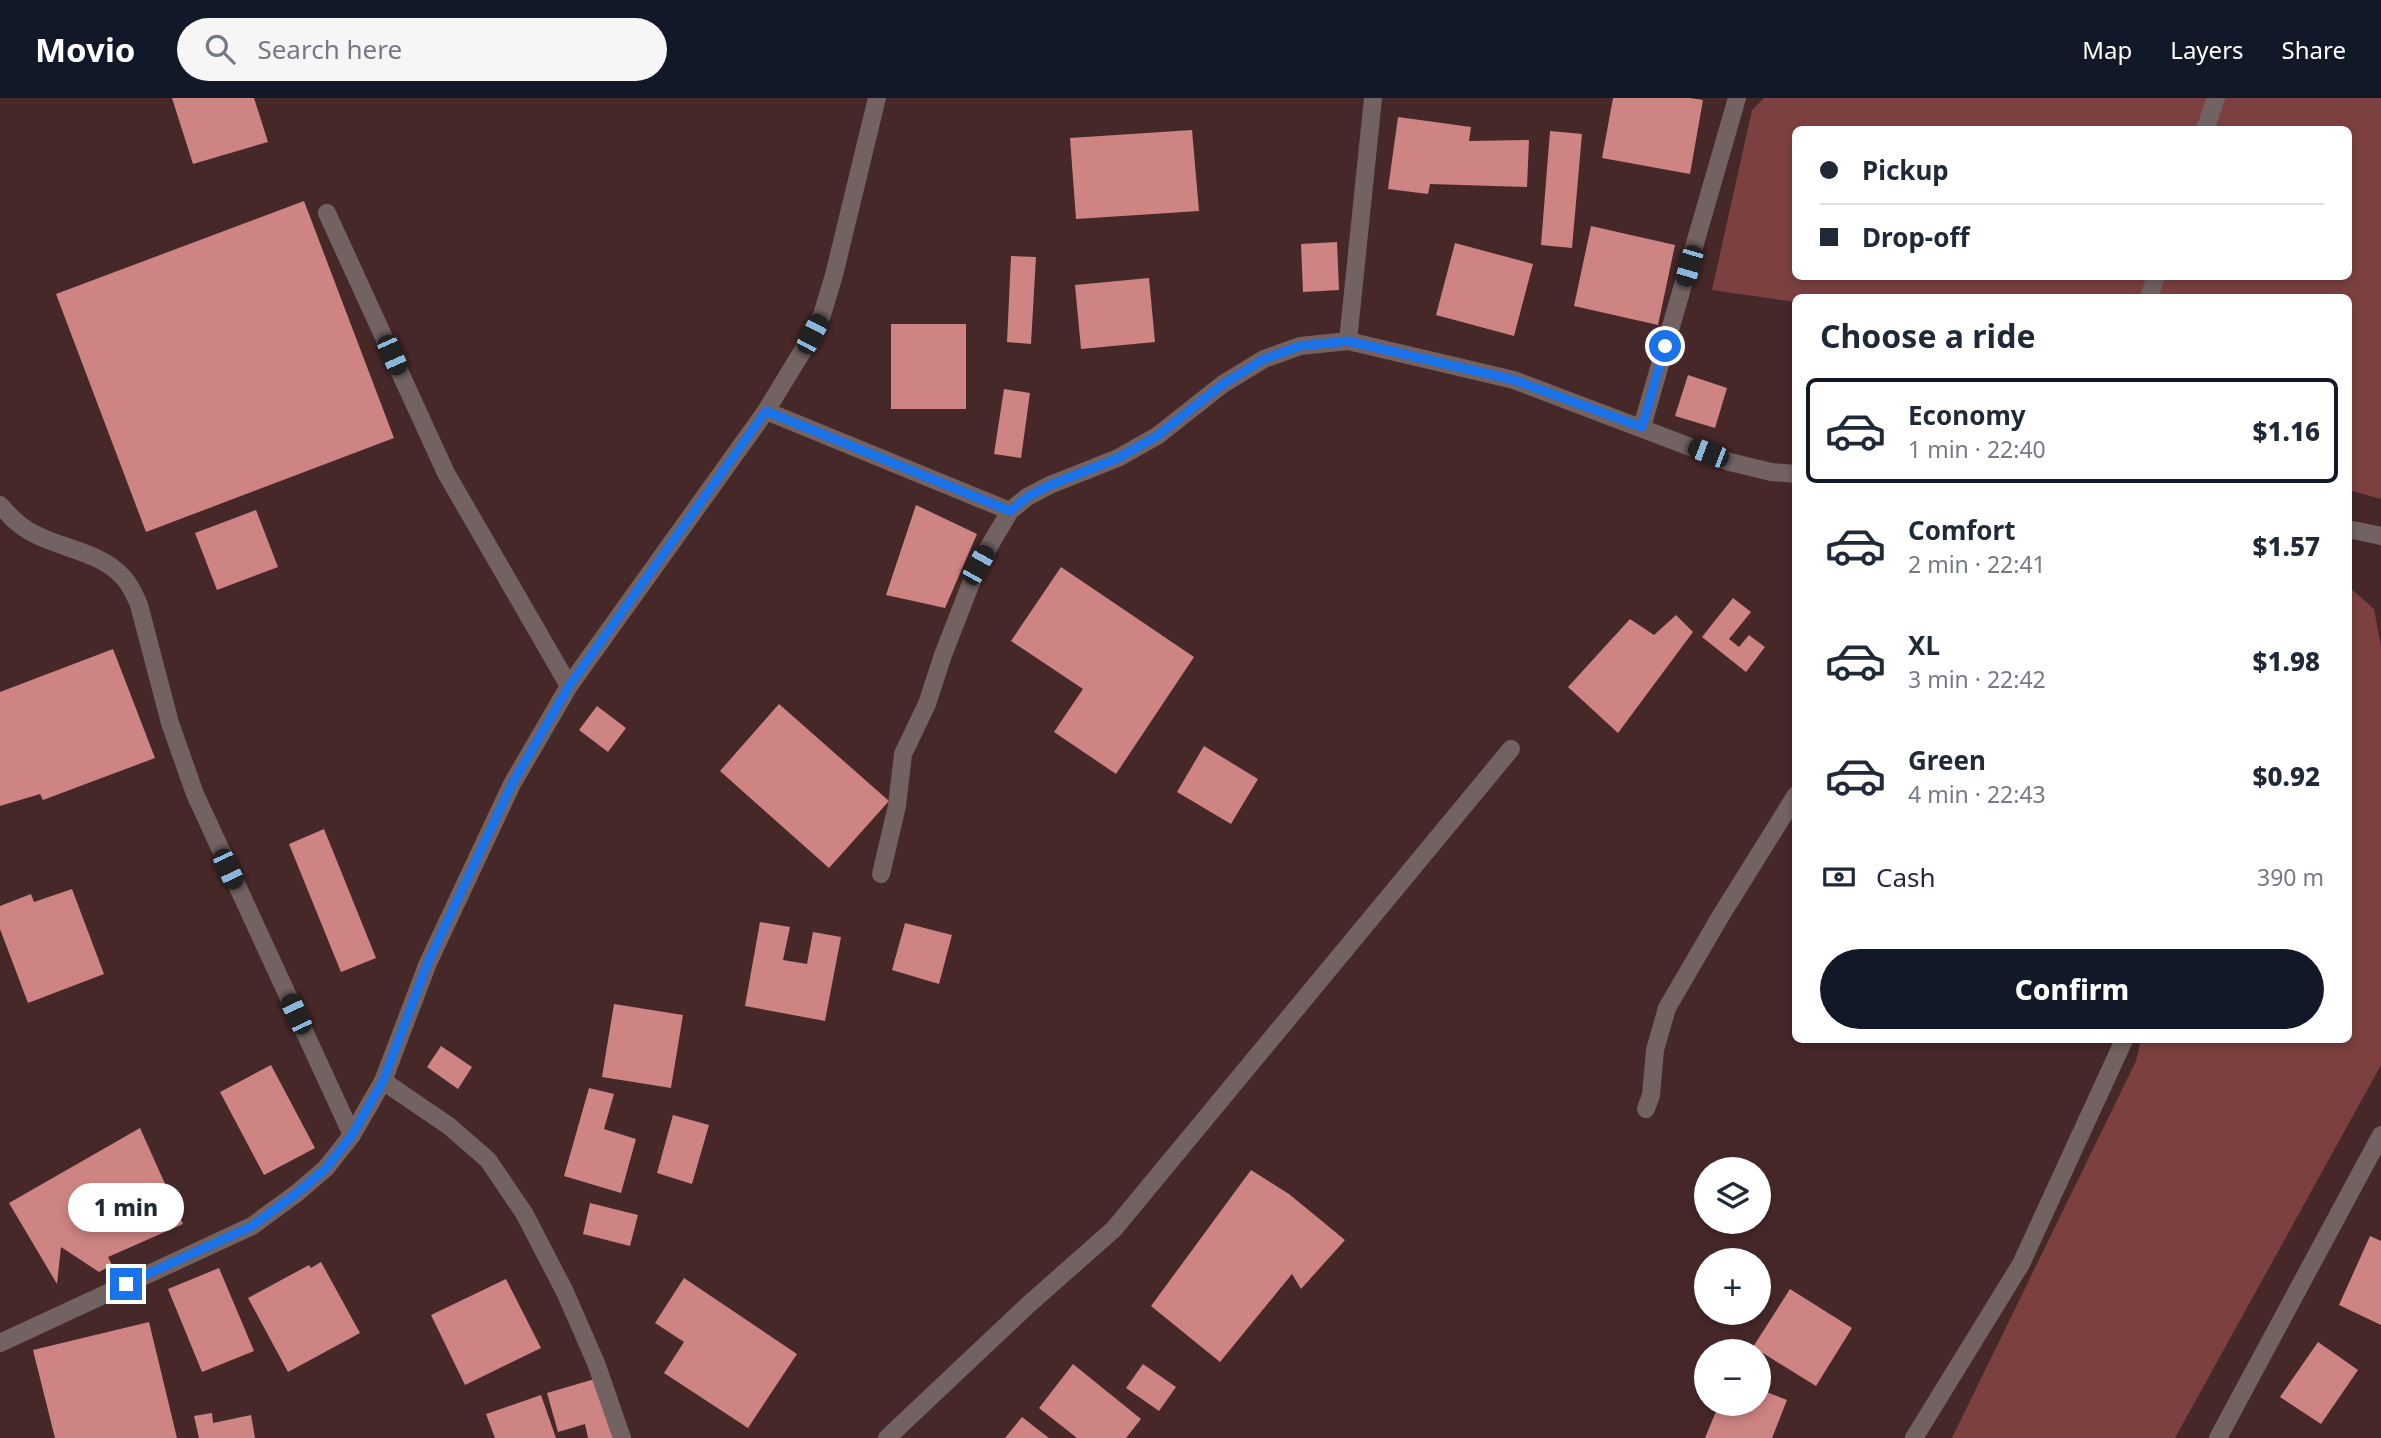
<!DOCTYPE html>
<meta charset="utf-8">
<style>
:root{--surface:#fff;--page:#f6f6f7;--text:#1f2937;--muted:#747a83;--line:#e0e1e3;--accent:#111827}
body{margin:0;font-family:"Noto Sans",sans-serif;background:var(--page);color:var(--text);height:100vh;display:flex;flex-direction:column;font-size:26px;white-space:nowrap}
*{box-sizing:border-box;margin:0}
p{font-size:23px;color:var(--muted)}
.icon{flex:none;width:38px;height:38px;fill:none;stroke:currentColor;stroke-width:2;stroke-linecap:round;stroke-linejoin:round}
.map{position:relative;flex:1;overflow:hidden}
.drawer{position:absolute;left:1792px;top:196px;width:560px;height:749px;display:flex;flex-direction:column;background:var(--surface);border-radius:10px;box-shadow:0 4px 10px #0003}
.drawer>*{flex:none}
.guide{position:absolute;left:1792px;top:28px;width:560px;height:154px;border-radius:10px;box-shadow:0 4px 10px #0003;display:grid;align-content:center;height:154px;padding:0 28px;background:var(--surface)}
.buttons{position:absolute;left:1694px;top:1059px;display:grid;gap:14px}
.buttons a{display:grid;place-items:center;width:77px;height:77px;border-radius:50%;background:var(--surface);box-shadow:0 4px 10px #0003;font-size:35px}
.end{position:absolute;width:32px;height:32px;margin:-16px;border:9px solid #1a73e8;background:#fff;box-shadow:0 0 0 4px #fff}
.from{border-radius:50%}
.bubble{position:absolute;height:49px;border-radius:24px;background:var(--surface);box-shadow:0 4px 10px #0003;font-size:23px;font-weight:800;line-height:49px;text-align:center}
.car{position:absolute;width:21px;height:42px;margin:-21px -10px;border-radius:9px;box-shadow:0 0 5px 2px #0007;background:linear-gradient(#222 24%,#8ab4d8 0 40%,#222 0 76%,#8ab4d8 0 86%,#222 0)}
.guide b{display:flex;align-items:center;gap:24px;height:66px;font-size:26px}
.guide b+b{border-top:2px solid var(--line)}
.guide i{width:18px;height:18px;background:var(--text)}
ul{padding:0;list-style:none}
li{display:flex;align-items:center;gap:21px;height:105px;margin:0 14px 10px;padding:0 14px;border:4px solid transparent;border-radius:10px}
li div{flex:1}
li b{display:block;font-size:26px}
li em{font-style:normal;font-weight:800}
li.selected{border-color:var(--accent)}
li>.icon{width:63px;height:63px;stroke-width:1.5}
h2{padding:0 28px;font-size:32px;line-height:84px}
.pay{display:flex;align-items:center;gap:18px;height:77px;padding:0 28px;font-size:26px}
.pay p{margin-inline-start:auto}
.primary-button{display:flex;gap:14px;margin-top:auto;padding:14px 28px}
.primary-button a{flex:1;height:80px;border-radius:42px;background:var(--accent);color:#fff;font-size:28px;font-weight:800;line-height:80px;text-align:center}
header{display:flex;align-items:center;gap:42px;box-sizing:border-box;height:98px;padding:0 35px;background:var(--accent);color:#fff}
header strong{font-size:33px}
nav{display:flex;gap:38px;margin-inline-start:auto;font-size:24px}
.search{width:490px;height:63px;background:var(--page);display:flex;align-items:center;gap:18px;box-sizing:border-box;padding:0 24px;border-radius:38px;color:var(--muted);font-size:26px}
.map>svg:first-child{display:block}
.green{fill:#7c4041;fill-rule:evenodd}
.building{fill:#cd8483}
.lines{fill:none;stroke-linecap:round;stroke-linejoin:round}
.minor{stroke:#736262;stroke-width:18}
.route{stroke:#1a73e8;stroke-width:9}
</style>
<header>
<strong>Movio</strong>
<div class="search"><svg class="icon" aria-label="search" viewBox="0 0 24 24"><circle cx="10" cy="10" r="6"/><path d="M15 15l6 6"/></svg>Search here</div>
<nav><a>Map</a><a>Layers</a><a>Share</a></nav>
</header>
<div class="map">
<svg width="2381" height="1340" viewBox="0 0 2381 1340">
<rect width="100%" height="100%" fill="#472828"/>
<path class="green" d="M 1764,0 L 2381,0 L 2381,401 L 2349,392 L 2348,200 L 1796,200 L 1795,204 L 1712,192 L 1752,12 ZM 1796,32 L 2348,32 L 2348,178 L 1796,178 Z
M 2349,489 L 2374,511 L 2381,549 L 2381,967 L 2175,1340 L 1952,1340 L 2136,963 L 2141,942 L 2348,942 Z"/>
<path class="building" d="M 172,0 L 254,0 L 268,44 L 193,66 Z
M 1613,0 L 1690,0 L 1703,2 L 1690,76 L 1602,60 Z
M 1398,19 L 1471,29 L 1469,43 L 1529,42 L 1527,89 L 1430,86 L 1428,96 L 1388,91 Z
M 1192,32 L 1199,113 L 1076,121 L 1070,40 Z
M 1550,33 L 1582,36 L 1572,150 L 1541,147 Z
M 304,103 L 394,340 L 146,434 L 56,196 Z
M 1591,128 L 1675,147 L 1658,227 L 1574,208 Z
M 1337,144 L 1339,192 L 1303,194 L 1301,146 Z
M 1455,145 L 1533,166 L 1514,238 L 1436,217 Z
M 1011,158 L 1036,159 L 1031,246 L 1007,244 Z
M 1149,180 L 1155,244 L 1081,251 L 1075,187 Z
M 891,226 L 966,226 L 966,311 L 891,311 Z
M 1688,277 L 1727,290 L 1715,330 L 1675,318 Z
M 1004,291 L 1030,295 L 1021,360 L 994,356 Z
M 916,407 L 977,436 L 945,510 L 886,497 Z
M 256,412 L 278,469 L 217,492 L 195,435 Z
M 1061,469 L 1194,559 L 1116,676 L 1054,634 L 1083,591 L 1011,543 Z
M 1733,500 L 1751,514 L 1729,541 L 1739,549 L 1749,537 L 1765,549 L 1746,574 L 1702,539 Z
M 1676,517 L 1693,534 L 1618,635 L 1568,589 L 1630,521 L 1654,537 Z
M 113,551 L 155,660 L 43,702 L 40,696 L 0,708 L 0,594 Z
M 779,606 L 889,703 L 829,770 L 720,673 Z
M 597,608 L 626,630 L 608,654 L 579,632 Z
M 1204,648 L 1258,681 L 1231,726 L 1177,694 Z
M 324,731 L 376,860 L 341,874 L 289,746 Z
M 72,791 L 104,876 L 28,905 L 0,831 L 0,808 L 31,796 L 34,804 Z
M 760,824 L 790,829 L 783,862 L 807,866 L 813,834 L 841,839 L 825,923 L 745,908 Z
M 905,825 L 952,837 L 939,886 L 892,872 Z
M 614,906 L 683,917 L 671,990 L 602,979 Z
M 441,948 L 472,969 L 458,991 L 427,969 Z
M 271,967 L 315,1050 L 264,1077 L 220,994 Z
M 589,990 L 614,996 L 604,1031 L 636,1041 L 621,1095 L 564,1078 Z
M 673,1017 L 709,1027 L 692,1086 L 657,1075 Z
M 140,1030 L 183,1126 L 108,1159 L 112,1167 L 99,1174 L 61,1149 L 57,1186 L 9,1105 Z
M 1251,1072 L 1289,1096 L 1345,1142 L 1301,1191 L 1292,1176 L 1220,1264 L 1151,1208 Z
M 590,1105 L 638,1117 L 630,1148 L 583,1136 Z
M 2370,1138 L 2381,1143 L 2381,1227 L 2339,1207 Z
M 321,1164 L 360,1235 L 288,1274 L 248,1200 L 309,1167 L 311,1170 Z
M 219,1170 L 254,1253 L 202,1274 L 168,1191 Z
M 684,1180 L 797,1256 L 748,1330 L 664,1275 L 684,1244 L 655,1225 Z
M 506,1181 L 541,1250 L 465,1287 L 431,1217 Z
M 1790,1191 L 1852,1230 L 1816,1288 L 1753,1249 Z
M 149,1224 L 177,1340 L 55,1340 L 33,1252 Z
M 2318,1244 L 2358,1272 L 2321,1326 L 2280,1299 Z
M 1073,1266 L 1141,1321 L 1126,1340 L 1077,1340 L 1039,1310 Z
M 1143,1266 L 1176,1289 L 1159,1313 L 1126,1290 Z
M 598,1280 L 616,1340 L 588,1340 L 585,1326 L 558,1334 L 547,1295 Z
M 1759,1291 L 1787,1302 L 1772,1340 L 1705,1340 L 1719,1306 L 1759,1306 Z
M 541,1297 L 556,1340 L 495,1340 L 486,1316 Z
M 212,1315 L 213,1325 L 251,1317 L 255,1340 L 199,1340 L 194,1318 Z
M 1022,1319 L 1049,1340 L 1005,1340 Z"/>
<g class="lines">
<path class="minor" d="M 2205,32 L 2216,0
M 327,115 L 446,375 L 569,588
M 2149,200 L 2156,178
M 1348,243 L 1373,0
M 766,313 L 1010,413
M 1642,329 L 1737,0
M 0,407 C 9,417 17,426 29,433 C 57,450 99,453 122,478 C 130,486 135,497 139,507 L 170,625 L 195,696 L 352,1037
M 2348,431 L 2381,438
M 881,776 L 897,708 L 903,656 L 927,606 L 943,557 L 978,467 L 1010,413 L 1027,399 L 1050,387 L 1118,360 L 1157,338 L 1223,286 L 1264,261 L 1300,248 L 1348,243 L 1514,282 L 1730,364 L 1771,374 L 1796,376
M 383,983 L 449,1028 L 488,1062 L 524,1115 L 565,1194 L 596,1265 L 622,1340
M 1646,1011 L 1651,997 L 1655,952 L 1667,910 L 1720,819 L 1796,697
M 0,1245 L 252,1128 L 297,1095 L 326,1070 L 352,1037 L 383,983 L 428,865 L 512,686 L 569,588 L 766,313 L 802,254 L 822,217 L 834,177 L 877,0
M 887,1340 L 1028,1207 L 1114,1131 L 1511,651
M 1914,1340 L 2021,1166 L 2124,942
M 2218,1340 L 2381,1037"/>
</g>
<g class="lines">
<path class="route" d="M 126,1186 L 252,1128 L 297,1095 L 326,1070 L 352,1037 L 383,983 L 428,864 L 512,686 L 569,588 L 766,313 L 1010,413 L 1027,399 L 1050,387 L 1118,360 L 1157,338 L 1223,286 L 1264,261 L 1300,248 L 1348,243 L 1446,266 L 1514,282 L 1642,329 L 1665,248"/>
</g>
</svg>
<div class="buttons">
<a><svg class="icon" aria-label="layers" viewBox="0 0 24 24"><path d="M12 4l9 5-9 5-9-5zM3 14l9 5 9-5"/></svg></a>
<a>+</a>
<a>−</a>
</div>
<i class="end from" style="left:1665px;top:248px"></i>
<i class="end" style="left:126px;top:1186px"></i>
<div class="bubble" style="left:68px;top:1085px;width:116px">1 min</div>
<i class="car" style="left:1689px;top:168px;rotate:196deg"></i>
<i class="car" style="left:812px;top:236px;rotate:28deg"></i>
<i class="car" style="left:392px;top:257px;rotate:156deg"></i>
<i class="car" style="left:1708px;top:355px;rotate:291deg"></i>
<i class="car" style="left:978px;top:467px;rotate:29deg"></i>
<i class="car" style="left:228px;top:771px;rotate:155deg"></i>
<i class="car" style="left:296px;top:916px;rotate:335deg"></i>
<div class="guide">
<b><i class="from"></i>Pickup</b>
<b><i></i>Drop-off</b>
</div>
<section class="drawer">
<h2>Choose a ride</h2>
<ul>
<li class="selected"><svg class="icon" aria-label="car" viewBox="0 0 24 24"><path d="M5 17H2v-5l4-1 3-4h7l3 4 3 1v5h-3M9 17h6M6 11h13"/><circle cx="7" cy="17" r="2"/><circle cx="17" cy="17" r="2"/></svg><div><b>Economy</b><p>1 min · 22:40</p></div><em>$1.16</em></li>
<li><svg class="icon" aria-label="car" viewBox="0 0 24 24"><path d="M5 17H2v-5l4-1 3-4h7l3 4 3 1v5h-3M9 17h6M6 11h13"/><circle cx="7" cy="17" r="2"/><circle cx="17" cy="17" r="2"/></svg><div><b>Comfort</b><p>2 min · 22:41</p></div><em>$1.57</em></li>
<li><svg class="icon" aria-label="car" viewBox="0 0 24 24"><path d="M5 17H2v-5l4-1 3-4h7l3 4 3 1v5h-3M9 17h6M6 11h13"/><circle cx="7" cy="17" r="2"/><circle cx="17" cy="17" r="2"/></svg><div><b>XL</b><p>3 min · 22:42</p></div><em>$1.98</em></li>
<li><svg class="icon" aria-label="car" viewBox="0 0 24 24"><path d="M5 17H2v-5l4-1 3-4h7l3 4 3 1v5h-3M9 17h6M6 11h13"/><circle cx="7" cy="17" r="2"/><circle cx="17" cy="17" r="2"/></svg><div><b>Green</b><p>4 min · 22:43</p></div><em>$0.92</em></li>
</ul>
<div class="pay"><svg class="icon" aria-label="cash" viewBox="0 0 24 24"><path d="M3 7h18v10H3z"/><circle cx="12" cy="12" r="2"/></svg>Cash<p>390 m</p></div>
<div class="primary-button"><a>Confirm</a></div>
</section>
</div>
